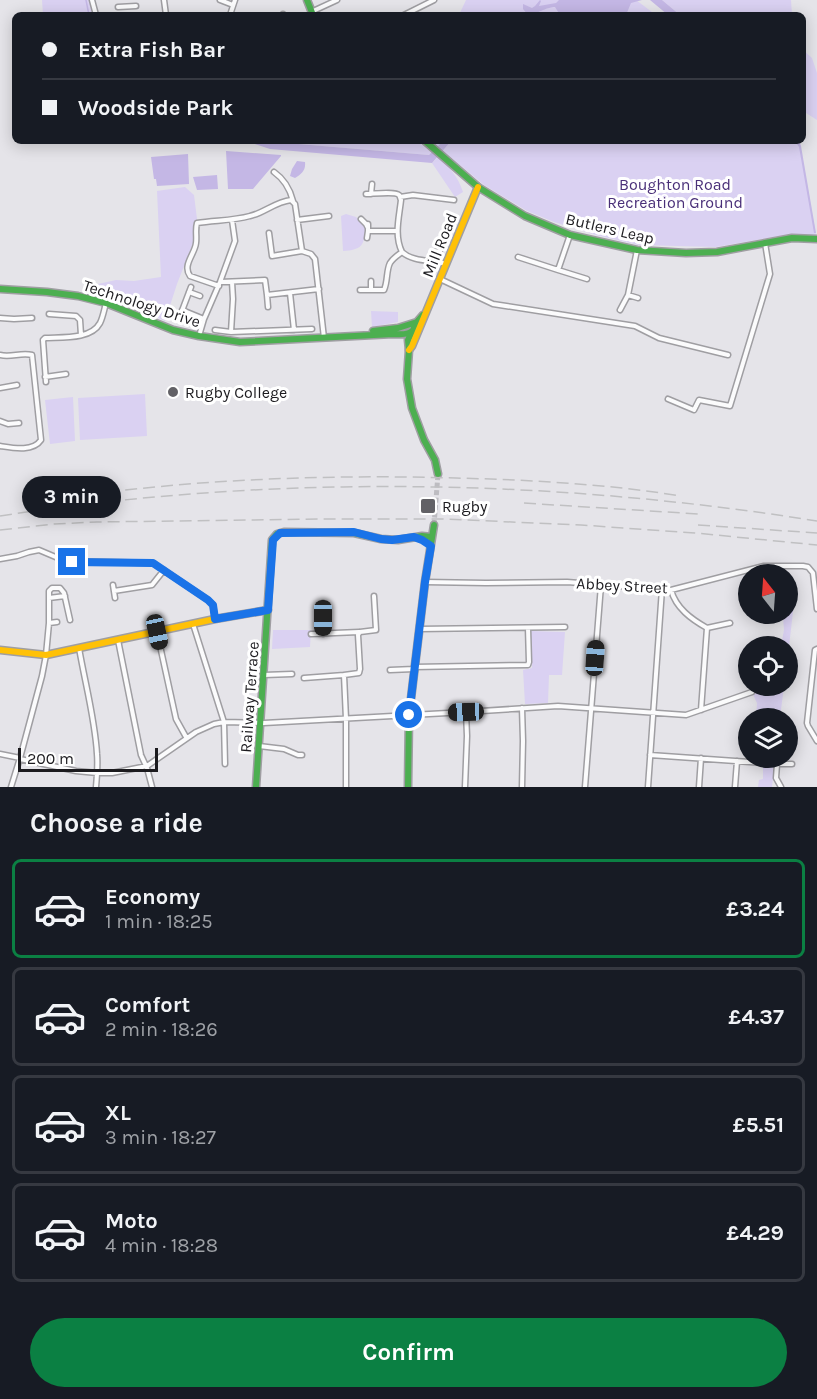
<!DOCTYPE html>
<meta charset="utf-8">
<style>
:root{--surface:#171b24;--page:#242831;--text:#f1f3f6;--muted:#9ea1a6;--line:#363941;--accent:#0b8043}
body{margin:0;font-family:Karla,sans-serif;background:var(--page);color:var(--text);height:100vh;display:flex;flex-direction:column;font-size:22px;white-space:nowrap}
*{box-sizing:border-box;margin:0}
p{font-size:20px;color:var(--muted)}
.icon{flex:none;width:33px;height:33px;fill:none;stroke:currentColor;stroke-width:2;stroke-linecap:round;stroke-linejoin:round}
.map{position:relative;height:787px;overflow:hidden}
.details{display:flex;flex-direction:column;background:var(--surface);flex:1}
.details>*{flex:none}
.banner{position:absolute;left:12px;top:12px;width:794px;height:132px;border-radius:9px;box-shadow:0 3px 15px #0003;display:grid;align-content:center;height:132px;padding:0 30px;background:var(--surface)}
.needle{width:39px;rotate:343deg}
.tools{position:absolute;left:738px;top:564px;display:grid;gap:12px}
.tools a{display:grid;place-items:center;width:60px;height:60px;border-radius:50%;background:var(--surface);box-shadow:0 3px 15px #0003;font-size:30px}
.scale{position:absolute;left:18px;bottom:15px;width:140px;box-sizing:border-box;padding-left:6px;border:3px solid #1c1b1f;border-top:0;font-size:16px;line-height:21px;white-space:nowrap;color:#1c1b1f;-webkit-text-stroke:4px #fff;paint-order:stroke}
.end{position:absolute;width:27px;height:27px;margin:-14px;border:8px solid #1a73e8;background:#fff;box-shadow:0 0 0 3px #fff}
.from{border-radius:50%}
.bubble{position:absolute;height:42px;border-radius:21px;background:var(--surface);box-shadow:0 3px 15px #0003;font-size:20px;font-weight:700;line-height:42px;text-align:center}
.car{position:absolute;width:18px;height:36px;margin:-18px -9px;border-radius:8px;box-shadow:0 0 4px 2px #0007;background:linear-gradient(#222 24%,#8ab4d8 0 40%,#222 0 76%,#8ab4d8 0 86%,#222 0)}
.banner b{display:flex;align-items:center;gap:21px;height:57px;font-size:22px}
.banner b+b{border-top:2px solid var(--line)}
.banner i{width:15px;height:15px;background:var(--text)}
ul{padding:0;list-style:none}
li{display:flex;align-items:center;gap:18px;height:99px;margin:0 12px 9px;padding:0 18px;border:3px solid var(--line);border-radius:9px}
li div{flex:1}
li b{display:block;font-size:22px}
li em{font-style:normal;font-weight:700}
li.current{border-color:var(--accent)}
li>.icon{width:54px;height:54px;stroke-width:1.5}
h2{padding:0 30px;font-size:27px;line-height:72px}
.cta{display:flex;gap:12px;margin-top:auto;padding:12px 30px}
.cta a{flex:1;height:69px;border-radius:36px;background:var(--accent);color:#fff;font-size:24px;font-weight:700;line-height:69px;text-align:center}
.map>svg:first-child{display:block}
.green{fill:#dad1f2}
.water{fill:#c4b7e5}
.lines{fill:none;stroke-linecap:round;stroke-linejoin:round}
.stream{stroke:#c4b7e5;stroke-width:1.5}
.secondary-tunnel{stroke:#bdbcc1;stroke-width:5;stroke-dasharray:5 2.5;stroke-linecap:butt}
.street-casing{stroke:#9f9ea2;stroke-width:7}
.fast-casing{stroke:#9f9ea2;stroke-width:9}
.slow-casing{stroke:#9f9ea2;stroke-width:9}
.street{stroke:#fbfbfc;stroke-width:4}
.fast{stroke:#4caf50;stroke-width:6}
.slow{stroke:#ffc107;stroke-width:6}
.rail{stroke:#c0c0c2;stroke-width:1.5;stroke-dasharray:12 6;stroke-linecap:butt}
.route{stroke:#1a73e8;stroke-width:8}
.poi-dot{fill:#626166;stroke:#fff;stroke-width:2}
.labels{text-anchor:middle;stroke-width:6;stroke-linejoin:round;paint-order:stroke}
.park-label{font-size:16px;fill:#4a3079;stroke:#fff}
.street-label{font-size:16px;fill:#1c1b1f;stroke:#fff}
.poi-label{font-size:16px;fill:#1c1b1f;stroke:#fff;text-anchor:start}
</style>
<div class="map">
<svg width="817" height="787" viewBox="0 0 817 787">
<rect width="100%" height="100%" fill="#e5e4e9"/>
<path class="green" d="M 42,0 L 90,0 L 92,15 L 43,15 Z
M 466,0 L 636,0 L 656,15 L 459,15 Z
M 662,0 L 791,0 L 792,15 L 680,15 Z
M 802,49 L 812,58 L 817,73 L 817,120 L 803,111 Z
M 263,141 L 417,141 L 432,153 L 429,155 Z
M 431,141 L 797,141 L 800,145 L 816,235 L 780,236 L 716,247 L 638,245 L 596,235 L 554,222 L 527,211 L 484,185 Z
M 438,157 C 450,167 458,177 463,192 L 455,197 L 432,163 Z
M 185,187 L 194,195 L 197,219 L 194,224 L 193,243 L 177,284 L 165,321 L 108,297 L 89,292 L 98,284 L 116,280 L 134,281 L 161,277 L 157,191 Z
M 346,214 L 356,217 L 365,227 C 365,245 362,250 343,251 L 341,216 Z
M 371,311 L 398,312 L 398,322 L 372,327 Z
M 145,394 L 147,436 L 80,440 L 78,398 Z
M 73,397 L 75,441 L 50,444 L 45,400 Z
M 794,603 L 788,655 L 788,646 L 781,646 L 784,630 L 783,617 L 788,614 L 788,611 Z
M 273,630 L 311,630 L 310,647 L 272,649 Z
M 530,631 L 565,632 L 562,675 L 549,675 L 548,703 L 525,704 L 523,670 L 532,668 Z
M 749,686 L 784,686 L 780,718 L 756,718 L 757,703 Z
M 758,758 L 775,758 L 772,787 L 758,787 L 759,780 L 763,779 L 763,759 Z"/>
<path class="water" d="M 540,0 L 541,1 L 539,6 L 556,3 L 559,0 L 642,0 L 631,3 L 626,15 L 619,15 L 617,12 L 612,15 L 560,15 L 555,7 C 552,6 536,12 534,15 L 528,15 L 523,9 L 523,4 L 532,8 L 535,6 Z
M 650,0 L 662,0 L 680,15 L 668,15 Z
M 246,141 L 263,141 L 429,155 L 443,141 L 451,141 L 432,163 L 270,149 Z
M 795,141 L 799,141 L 801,146 L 816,233 L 814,233 L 799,147 Z
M 226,151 L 281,155 L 281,156 L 253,189 L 228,189 Z
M 188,154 L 189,184 L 157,186 L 156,179 L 154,179 L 151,157 Z
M 297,161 L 305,162 C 306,171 301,174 295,178 L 290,176 L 292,169 Z
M 217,175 L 218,189 L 197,190 L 193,177 Z"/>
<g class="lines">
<path class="stream" d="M 86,0 L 89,15"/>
<path class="secondary-tunnel" d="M 434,525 L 438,474"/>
<g class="street-casing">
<path id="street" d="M 92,0 L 96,15
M 164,0 L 166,15
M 220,0 L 233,5
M 118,7 L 136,6
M 311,12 L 337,0
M 283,14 L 283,15
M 230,15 L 235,0
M 404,15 L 434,0
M 274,172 C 284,179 290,189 293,201
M 366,194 C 373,194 395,191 399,195 C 400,196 400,198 401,200 C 399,218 394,235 402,252
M 371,194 L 372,184
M 400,197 L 413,195 L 454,200
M 361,219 L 366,224 L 368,228
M 297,220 L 329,216
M 368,224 L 368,231 L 397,231
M 269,233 L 272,256 L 302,251
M 367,238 L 368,231
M 518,257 L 558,270 L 570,235
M 433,261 L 435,252 L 440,251 L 442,245
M 558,270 L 587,279
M 440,279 L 493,304 L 635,326 L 659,338 L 728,355
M 371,281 L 371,290
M 220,282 L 265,280 L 267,295 L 319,289
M 232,282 L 233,299 L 231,332 L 312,329
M 219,286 L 190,276 C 182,265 195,254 196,243 C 197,236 195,230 197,223 C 214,220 232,221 250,216 C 264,213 275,202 291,200 L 295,204 L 302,251 L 311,254 L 315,259 L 324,338
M 360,290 L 384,290 C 388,281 386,271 390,263 C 393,258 398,255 402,252 C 413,262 432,260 446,264
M 189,292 L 200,296
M 290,293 L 294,330
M 267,295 L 268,307
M 628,295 L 638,298
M 182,310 L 204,319
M 620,310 L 628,295 L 637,250
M 49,314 L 76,316 L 80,320 L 81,335
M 180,316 L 191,287
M 0,318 L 14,319 L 32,318
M 215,330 L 231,332
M 199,336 L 204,319 L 220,282 L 235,241 L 232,220
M 0,355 C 11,358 21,352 32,355 L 41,440 C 33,452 13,448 0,446
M 45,377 L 66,374
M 46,382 L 43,340 L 45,338 C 61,337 91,340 100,323 C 103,317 104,310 106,303
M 0,388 L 17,385
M 668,399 L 694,410 L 699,400 L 730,406 L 770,274 L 765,243
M 0,421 L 8,424 L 19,423
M 0,559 L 17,556 L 29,552 L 39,550 L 65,561 L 153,563 L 208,600 L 213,605 L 215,619
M 425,582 L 486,583 L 567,582 L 671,590 L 764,566 L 803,566 L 808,567 L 813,573 L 817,609
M 113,585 L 115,598
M 671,590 C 676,608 691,619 707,628 L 730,623
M 114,591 L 152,585 L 164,570
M 49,598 L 65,596
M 323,603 L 323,634
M 49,623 L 57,622
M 193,624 L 224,722 L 225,764
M 419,629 L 565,627
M 157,632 L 176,719 L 186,737
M 311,634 L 359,632
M 118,640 L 141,755 L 147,768 L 152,787
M 79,648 C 85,683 95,719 97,754 C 98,765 97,776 96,787
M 817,649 L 815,650 L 807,723 L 808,726 L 817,741
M 414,667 L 528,665 L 529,662 L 528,628
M 390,670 L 414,669
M 264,675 L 292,674
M 304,678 L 344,675
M 522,708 L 523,741 L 522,787
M 701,710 L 707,628
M 747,736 L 748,736
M 259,746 L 284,749 L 298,755 L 302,755
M 0,754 L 20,758
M 650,755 L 764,763
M 20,759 L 76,771 L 97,773 L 112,773 L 147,766 L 196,732 L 214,724 L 224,722 L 264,723 L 466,712 L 558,706 L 686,715 L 752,692
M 11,787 L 20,758 L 42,676 L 46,655 L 49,623 L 49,591 L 52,588 L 60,588 L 64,593 L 70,620
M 346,787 L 346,719 L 344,675 L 359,673 L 360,669 L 358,635 L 360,632 L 376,630 L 374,596
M 465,787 L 467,736 L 466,712
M 585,787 L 601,585
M 648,787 L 662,589
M 699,787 L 701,758
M 735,787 L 737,761
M 781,787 L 776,778 L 777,764 L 792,764"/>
</g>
<g class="fast-casing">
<path id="fast" d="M 307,0 L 313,15
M 425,141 L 478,187 L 525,216 L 570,235 L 637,250 L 686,253 L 717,252 L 792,238 L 817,239
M 0,289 L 47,292 L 78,296 L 106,303 L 173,330 L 199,336 L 240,342 L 393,334 C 407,335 410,334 420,325
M 423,315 L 417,322 L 408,340 L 409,350 L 407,379 L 412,408 L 424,440 L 435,460 L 438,474
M 373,331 L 398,328 L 417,322
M 256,787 L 272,540 L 277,534 L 284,532 L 354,533 L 381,539 L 398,540 L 422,536 L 432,537
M 408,787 L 409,715 L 425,582 L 434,525"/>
</g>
<g class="slow-casing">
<path id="slow" d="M 409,350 L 412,346 L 478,187
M 0,650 L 46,655 L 215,619 L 268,610"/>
</g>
<use href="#street" class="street"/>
<use href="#fast" class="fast"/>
<use href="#slow" class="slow"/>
<path class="rail" d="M 36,502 C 175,480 315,474 456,478 C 531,480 607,484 681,496
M 524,503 L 698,514
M 0,516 C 270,474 548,478 817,521
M 698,525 L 817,533
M 0,530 L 54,524 L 97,522 L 323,519 L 443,519 L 581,525 L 695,533 L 817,545"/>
</g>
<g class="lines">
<path class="route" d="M 72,562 L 153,563 L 208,600 L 213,605 L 215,619 L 268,610 L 273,540 L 280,533 L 354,532 L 381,539 L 392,540 L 414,537 L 422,540 L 431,546 L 425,582 L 409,715"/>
</g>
<g class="poi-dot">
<circle cx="173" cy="392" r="6"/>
<rect x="420" y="498" width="16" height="16" rx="3"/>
</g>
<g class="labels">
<g class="park-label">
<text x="675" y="190">Boughton Road<tspan x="675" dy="18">Recreation Ground</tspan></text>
</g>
<g class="street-label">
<text transform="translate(610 228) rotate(13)" y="6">Butlers Leap</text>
<text transform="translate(439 245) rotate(-68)" y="6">Mill Road</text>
<text transform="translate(142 303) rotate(18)" y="6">Technology Drive</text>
<text transform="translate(622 585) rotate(3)" y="6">Abbey Street</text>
<text transform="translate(249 697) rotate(-86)" y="6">Railway Terrace</text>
</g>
<g class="poi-label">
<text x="185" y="398">Rugby College</text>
<text x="442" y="512">Rugby</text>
</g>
</g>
</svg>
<div class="tools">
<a><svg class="needle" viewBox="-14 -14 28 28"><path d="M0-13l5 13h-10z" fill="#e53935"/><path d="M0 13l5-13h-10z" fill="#9ea1a6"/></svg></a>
<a><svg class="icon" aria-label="locate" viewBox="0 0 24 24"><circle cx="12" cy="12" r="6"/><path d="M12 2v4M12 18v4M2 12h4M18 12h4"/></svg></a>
<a><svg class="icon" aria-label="layers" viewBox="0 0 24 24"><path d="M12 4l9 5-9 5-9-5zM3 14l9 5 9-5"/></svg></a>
</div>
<div class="scale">200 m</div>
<i class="end from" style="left:409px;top:715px"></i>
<i class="end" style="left:72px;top:562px"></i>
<div class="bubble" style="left:22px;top:476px;width:99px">3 min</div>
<i class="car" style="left:323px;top:618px;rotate:180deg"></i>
<i class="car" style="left:157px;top:632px;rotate:168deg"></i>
<i class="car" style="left:595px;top:658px;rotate:4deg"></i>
<i class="car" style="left:466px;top:712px;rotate:268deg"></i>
<div class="banner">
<b><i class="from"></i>Extra Fish Bar</b>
<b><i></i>Woodside Park</b>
</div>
</div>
<section class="details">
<h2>Choose a ride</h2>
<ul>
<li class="current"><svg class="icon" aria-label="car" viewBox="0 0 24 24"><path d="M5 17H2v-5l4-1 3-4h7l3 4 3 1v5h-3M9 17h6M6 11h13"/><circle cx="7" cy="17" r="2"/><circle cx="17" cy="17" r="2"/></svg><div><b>Economy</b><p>1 min · 18:25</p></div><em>£3.24</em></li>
<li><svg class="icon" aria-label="car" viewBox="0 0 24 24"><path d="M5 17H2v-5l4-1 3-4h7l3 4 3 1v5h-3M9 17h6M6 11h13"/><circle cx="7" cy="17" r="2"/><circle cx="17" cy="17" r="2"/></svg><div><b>Comfort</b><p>2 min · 18:26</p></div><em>£4.37</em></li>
<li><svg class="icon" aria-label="car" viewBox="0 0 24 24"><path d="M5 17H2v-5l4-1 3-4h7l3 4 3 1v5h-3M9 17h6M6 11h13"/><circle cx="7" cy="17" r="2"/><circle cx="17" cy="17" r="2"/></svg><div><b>XL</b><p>3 min · 18:27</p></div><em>£5.51</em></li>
<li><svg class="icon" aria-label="car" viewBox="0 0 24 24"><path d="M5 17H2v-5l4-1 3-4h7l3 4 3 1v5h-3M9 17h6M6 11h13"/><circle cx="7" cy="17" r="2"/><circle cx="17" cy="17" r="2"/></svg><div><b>Moto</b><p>4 min · 18:28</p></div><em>£4.29</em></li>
</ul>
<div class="cta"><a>Confirm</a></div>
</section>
